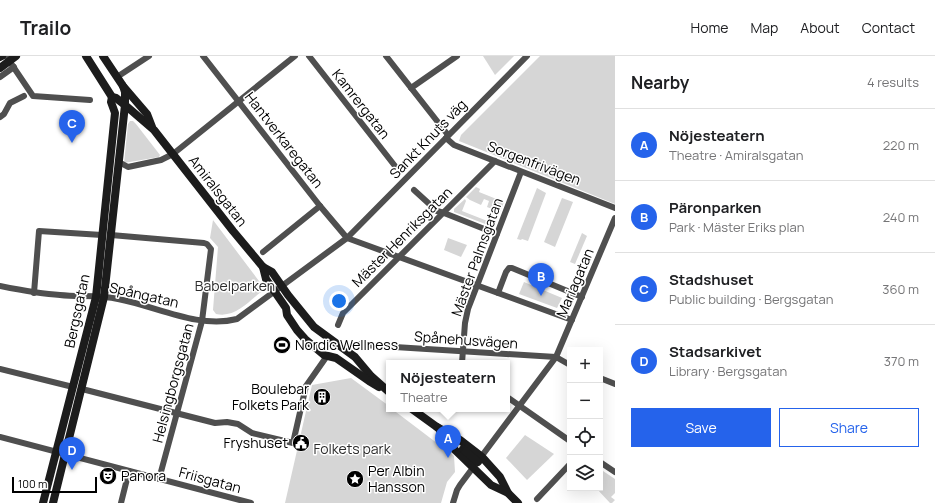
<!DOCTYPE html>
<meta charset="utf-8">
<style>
body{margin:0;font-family:Manrope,sans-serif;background:#f2f2f2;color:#202124}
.controls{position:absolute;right:12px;bottom:12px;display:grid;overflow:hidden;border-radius:0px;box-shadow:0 4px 16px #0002}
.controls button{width:36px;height:36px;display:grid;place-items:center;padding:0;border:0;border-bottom:1px solid #e0e0e0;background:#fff;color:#202124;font:20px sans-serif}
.scale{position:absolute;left:12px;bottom:10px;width:85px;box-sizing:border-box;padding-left:4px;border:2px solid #000;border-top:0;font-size:11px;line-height:14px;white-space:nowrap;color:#000;-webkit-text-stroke:3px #fff;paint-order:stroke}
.you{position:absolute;left:339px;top:245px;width:14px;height:14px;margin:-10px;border:3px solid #fff;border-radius:50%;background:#1a73e8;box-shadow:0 0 0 6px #1a73e833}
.badge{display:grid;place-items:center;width:26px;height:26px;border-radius:50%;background:#2563eb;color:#fff;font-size:13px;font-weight:700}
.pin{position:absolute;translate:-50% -33px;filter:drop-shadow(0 1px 2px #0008)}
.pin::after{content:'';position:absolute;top:21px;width:14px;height:12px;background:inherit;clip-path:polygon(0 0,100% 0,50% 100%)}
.popup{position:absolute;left:386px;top:304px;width:124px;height:52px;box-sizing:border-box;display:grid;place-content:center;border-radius:0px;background:#fff;filter:drop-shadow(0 1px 3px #0005);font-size:13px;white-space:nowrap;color:#757577}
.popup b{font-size:15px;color:#202124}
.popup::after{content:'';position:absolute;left:50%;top:100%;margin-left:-8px;border:8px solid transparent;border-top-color:#fff}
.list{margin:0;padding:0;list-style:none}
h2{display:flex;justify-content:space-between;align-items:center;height:52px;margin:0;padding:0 16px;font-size:17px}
h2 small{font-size:13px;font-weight:400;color:#757577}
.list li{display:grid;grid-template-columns:26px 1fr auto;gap:12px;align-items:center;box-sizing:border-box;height:72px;padding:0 16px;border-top:1px solid #e0e0e0}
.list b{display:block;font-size:15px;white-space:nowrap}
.list p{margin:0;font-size:13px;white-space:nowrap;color:#757577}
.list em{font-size:13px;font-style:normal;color:#757577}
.actions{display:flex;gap:8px;padding:12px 16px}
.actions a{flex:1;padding:9px 0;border:1px solid #2563eb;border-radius:0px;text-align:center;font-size:14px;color:#2563eb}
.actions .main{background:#2563eb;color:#fff}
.icon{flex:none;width:22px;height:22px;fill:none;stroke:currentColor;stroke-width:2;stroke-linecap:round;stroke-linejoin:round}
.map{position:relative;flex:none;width:615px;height:447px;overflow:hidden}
header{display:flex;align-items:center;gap:24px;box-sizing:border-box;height:56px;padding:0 20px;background:#fff;border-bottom:1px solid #e0e0e0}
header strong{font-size:19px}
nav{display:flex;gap:22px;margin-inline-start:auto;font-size:14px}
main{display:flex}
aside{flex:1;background:#fff}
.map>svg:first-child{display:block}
.green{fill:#d6d6d6}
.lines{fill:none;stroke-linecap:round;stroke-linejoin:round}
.street{stroke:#4f4f4f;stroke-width:6}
.secondary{stroke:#1c1c1c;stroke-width:8}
.labels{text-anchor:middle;stroke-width:3;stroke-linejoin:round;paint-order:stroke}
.street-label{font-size:14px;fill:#000;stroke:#fff}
.park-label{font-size:14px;fill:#2d2d2d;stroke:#fff}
.poi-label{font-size:14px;fill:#000;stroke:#fff;text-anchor:start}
</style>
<header>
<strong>Trailo</strong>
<nav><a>Home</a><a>Map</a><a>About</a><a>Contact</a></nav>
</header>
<main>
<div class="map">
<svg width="615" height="447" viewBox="0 0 615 447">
<rect width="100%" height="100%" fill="#fff"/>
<g class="green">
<path d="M483,0H514L495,19Z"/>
<path d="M540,0H615V148L459,85L461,79Z"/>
<path d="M130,65H133L136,68L160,99L159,101L124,107L128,68Z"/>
<path d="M476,131L480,133L479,136L504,146L500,156L487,151L489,145L484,143L481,149L470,144L466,141Z"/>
<path d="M537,132L546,137L528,185L522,183L521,184L517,183Z"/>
<path d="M562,142L573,146L555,191L544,186Z"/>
<path d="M465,143L466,145L462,155L495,168V170L493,171L454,156V153Z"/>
<path d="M213,164L262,229L261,236C247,247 235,262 216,258L213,254L218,191L210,182Z"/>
<path d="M582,177L587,180L575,208L570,206Z"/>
<path d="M448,182L467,189L461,201L444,194Z"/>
<path d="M524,226L562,242L557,252L519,238Z"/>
<path d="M351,322L389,350V353H392L454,400L455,416L447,426L441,447H285L312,329Z"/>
<path d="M525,379L554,398L527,424L506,402Z"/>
<path d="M600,413L615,423V437L611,441L615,444L612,447H610L596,432H600Z"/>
</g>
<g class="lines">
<g class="street">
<path d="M6,0L33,40L90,44"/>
<path d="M203,0L320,150L347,182L572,264"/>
<path d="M309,0L395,110"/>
<path d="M386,0L448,79"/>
<path d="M0,21L14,11"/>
<path d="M117,21L149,0"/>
<path d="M411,32L457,0"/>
<path d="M0,61L4,58L10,47L24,40"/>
<path d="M446,82L454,89L615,152"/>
<path d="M119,106L128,111L161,104L173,98L295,0"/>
<path d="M414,134L437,155L444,157L497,178"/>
<path d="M111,179L204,187L207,188L211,193L202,265L159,423"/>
<path d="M263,196L320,150"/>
<path d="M0,230C20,234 40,238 60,239C79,241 99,239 118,243C156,250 198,273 237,263L347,182L527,0"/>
<path d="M34,237L39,175L102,179"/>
<path d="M498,237L506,216L509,212H512L582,241"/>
<path d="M338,269L343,257L495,105"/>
<path d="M359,288L363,289L556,301L570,309"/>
<path d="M462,307L465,267L468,253L521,116"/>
<path d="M0,313L73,331"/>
<path d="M600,322L615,328"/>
<path d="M82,333L215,367L227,366L238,368L252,377L293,387L306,330L327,300"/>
<path d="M507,341L570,385"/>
<path d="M0,381L251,447"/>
<path d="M600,406L615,416"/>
<path d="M537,443L570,408"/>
<path d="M121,447L129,415"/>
<path d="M453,447L457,434L460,429L556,301L615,162"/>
</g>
<g class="secondary">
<path d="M86,0L112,41L116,42L125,49L154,74L233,175L263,211L272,216L288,239L314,271L355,301L371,320L389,336"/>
<path d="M103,0L123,30L147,58L152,71"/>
<path d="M0,1L2,0"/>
<path d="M0,12L16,0"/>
<path d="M263,211L266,223L286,252L287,259L297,274L305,283L324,299L336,302L369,325L379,331"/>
<path d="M412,353L441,374"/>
<path d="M437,371L460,384L482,401L500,421L508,437L518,447"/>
<path d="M440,375L455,394L491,429L508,437"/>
<path d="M463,393L478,406"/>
<path d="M43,447L96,241L115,57L111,46L112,41"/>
<path d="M53,447L104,241L125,49V36L123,30"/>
</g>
</g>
<defs>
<symbol id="stadium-disc" viewBox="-11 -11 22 22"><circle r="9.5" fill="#000" stroke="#fff"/><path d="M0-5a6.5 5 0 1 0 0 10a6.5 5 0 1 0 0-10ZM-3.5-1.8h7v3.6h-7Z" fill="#fff"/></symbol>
<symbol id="building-disc" viewBox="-11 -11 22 22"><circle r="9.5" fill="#000" stroke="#fff"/><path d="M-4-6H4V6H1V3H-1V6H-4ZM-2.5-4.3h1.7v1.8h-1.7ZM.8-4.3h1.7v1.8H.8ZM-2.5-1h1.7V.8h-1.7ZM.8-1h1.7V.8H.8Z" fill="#fff"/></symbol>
<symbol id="civic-disc" viewBox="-11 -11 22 22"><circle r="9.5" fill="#000" stroke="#fff"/><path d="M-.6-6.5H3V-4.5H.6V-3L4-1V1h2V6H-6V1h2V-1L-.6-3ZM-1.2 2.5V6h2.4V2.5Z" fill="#fff"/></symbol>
<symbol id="theatre-disc" viewBox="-11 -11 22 22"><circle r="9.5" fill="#000" stroke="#fff"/><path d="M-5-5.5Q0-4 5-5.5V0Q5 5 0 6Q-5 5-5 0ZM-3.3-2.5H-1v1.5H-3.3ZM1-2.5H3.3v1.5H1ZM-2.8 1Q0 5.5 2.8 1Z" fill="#fff"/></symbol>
<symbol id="sight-disc" viewBox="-11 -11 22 22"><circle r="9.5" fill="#000" stroke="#fff"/><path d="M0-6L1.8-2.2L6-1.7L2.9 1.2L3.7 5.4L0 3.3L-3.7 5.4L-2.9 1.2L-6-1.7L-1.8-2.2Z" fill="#fff"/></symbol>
</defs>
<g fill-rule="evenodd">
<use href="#stadium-disc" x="272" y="279" width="20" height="20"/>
<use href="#building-disc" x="312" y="331" width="20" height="20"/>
<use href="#civic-disc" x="291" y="377" width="20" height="20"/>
<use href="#theatre-disc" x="98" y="410" width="20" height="20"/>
<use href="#sight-disc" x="345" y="413" width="20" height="20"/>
</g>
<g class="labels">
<g class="street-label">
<text transform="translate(361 48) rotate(52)" y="5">Kamrergatan</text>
<text transform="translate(428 83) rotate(-46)" y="5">Sankt Knuts väg</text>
<text transform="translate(284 84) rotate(52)" y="5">Hantverkaregatan</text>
<text transform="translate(534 107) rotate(21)" y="5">Sorgenfrivägen</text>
<text transform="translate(218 135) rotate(52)" y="5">Amiralsgatan</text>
<text transform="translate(402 181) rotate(-45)" y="5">Mäster Henriksgatan</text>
<text transform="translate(477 201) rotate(-70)" y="5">Mäster Palmsgatan</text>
<text transform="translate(575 227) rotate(-67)" y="5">Mariagatan</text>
<text transform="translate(144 239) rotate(13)" y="5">Spångatan</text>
<text transform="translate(77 255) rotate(-78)" y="5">Bergsgatan</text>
<text transform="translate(466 284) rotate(4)" y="5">Spånehusvägen</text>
<text transform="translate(173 327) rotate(-75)" y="5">Helsingborgsgatan</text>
<text transform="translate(210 424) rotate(15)" y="5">Friisgatan</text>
</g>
<g class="park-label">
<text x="235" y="235">Babelparken</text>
<text x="352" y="398">Folkets park</text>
</g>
<g class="poi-label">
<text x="295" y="294">Nordic Wellness</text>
<text x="309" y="338" text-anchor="end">Boulebar<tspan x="309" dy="16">Folkets Park</tspan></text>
<text x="288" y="392" text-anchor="end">Fryshuset</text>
<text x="368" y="420">Per Albin<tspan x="368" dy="16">Hansson</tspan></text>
<text x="121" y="425">Panora</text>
</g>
</g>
</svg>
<div class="controls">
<button>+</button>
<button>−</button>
<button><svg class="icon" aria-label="locate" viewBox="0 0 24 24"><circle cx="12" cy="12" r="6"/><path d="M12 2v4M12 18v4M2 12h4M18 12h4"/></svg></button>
<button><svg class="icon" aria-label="layers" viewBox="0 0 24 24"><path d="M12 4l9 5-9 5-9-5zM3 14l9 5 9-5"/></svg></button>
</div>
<div class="scale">100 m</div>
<div class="you"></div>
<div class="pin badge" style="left:448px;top:402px">A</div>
<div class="popup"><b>Nöjesteatern</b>Theatre</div>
<div class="pin badge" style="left:541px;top:240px">B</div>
<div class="pin badge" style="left:72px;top:87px">C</div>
<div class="pin badge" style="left:72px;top:414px">D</div>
</div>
<aside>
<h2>Nearby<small>4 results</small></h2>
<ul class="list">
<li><span class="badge">A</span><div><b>Nöjesteatern</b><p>Theatre · Amiralsgatan</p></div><em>220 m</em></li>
<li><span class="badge">B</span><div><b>Päronparken</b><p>Park · Mäster Eriks plan</p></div><em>240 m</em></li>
<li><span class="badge">C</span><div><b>Stadshuset</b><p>Public building · Bergsgatan</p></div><em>360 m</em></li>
<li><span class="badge">D</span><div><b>Stadsarkivet</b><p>Library · Bergsgatan</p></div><em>370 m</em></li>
</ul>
<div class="actions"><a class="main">Save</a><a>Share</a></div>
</aside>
</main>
